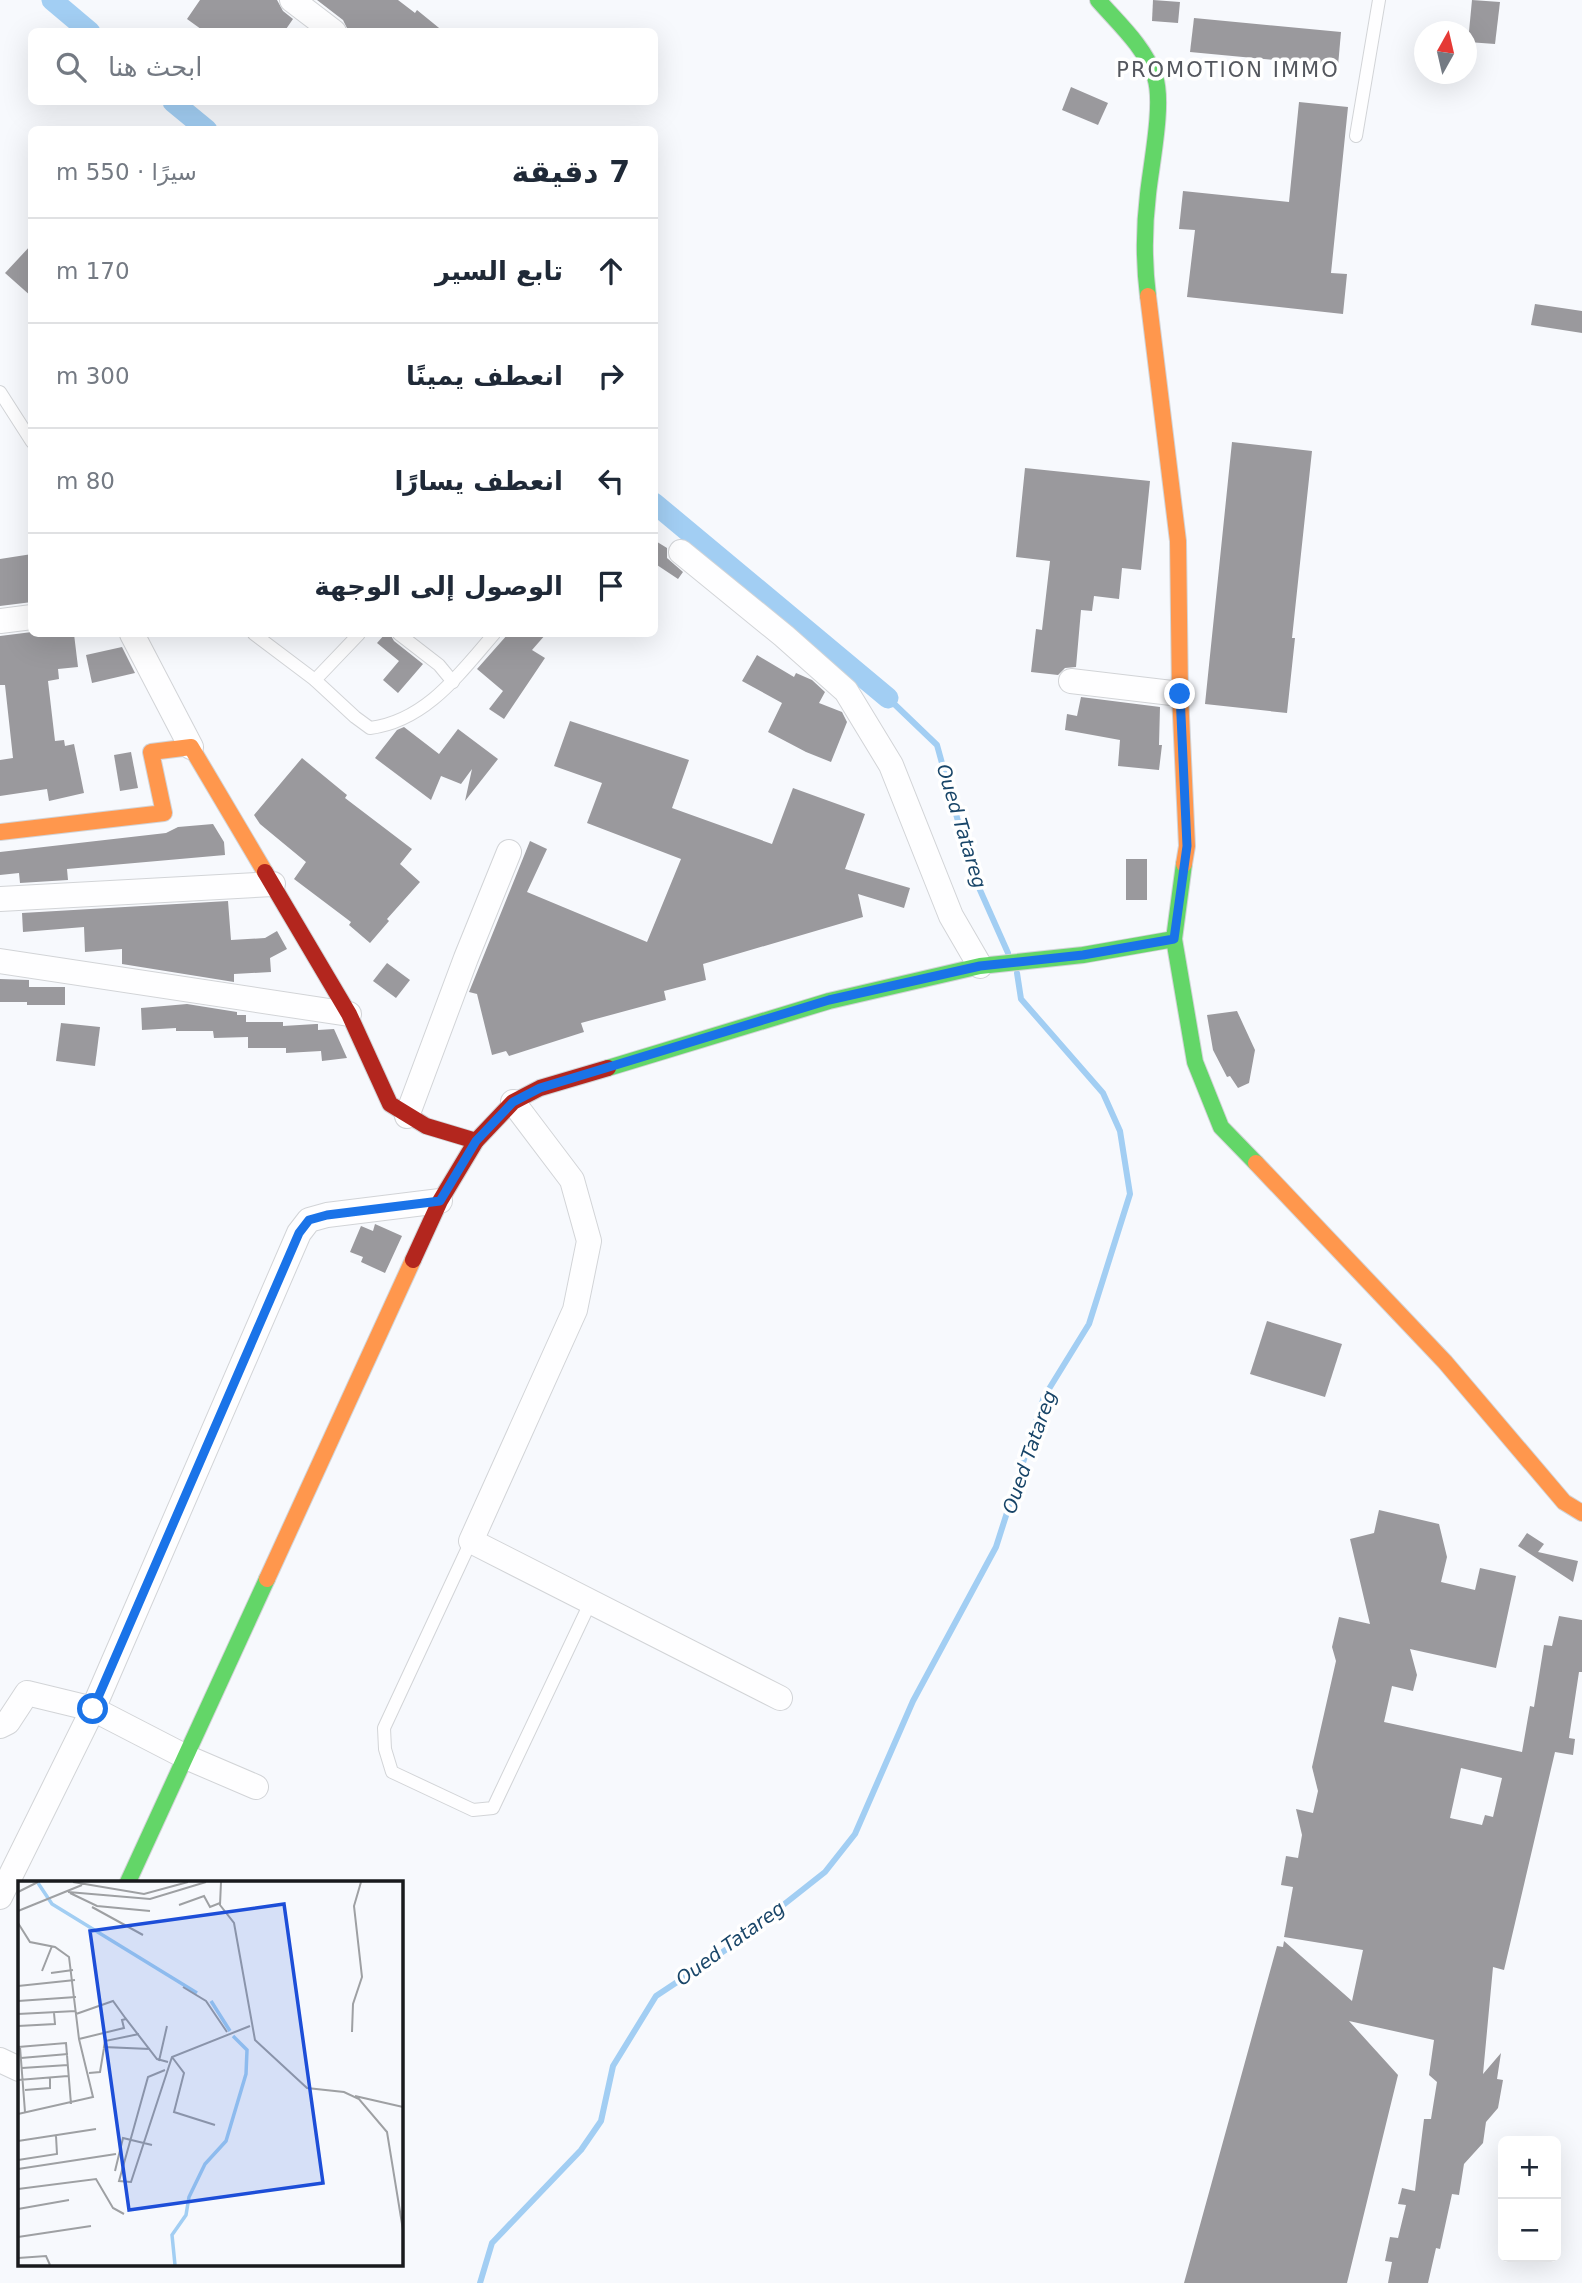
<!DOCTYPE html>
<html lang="ar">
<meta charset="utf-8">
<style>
body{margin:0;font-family:"DejaVu Sans",Vazirmatn,sans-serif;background:#f6f6f7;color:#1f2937;direction:rtl}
.controls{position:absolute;right:21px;bottom:21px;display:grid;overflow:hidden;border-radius:10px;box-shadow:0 7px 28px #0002}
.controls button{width:63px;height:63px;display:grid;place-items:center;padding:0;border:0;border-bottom:2px solid #e0e1e3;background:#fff;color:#1f2937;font:35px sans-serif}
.compass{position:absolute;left:1414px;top:21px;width:63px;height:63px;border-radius:50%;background:#fff;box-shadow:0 7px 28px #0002;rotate:8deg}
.stop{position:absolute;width:21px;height:21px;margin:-16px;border:5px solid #1a73e8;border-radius:50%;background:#fff}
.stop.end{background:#1a73e8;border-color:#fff;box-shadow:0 2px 7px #0008}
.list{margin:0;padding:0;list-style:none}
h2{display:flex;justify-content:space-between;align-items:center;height:91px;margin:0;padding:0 28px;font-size:30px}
h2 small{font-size:23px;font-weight:400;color:#747a83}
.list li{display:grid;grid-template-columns:46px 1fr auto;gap:21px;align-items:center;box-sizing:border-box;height:105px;padding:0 28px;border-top:2px solid #e0e1e3}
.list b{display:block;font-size:26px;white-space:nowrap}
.list em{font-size:23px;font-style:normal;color:#747a83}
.icon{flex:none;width:38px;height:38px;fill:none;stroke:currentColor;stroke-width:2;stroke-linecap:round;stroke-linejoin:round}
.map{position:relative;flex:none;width:1582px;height:2283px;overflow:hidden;direction:ltr}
.search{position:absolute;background:#fff;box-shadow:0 7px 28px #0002;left:28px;top:28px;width:630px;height:77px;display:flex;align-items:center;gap:18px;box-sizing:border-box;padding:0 24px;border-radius:10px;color:#747a83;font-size:26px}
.panel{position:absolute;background:#fff;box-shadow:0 7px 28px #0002;left:28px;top:126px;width:630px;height:511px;border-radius:10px;direction:rtl}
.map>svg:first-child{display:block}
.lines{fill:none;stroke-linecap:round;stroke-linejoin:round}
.stream{stroke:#a2cef3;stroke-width:6}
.canal{stroke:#a2cef3;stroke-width:21}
.building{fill:#9a999d;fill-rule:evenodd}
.lane-casing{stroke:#d2d4d7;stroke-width:14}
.street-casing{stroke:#d2d4d7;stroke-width:26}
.fast-casing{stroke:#d2d4d7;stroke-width:18}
.slow-casing{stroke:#d2d4d7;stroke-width:18}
.jam-casing{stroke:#d2d4d7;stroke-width:18}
.lane{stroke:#fefeff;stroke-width:12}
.street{stroke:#fefeff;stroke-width:24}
.fast{stroke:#63d668;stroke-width:16}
.slow{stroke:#ff974d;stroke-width:16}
.jam{stroke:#b3261e;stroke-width:16}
.route{stroke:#1a73e8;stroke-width:9}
.labels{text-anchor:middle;stroke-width:7;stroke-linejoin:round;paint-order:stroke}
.water-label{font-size:19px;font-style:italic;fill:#184568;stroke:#fff}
.quarter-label{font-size:21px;letter-spacing:2px;fill:#54575e;stroke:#fff}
.inset-river{fill:none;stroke:#a2cef3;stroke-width:3.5}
.inset-road{fill:none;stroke:#9ea0a3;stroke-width:2}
.view{fill:#1d4ed8;fill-opacity:0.15;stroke:#1d4ed8;stroke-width:3.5}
.inset-edge{fill:none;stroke:#191a1d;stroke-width:3.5}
</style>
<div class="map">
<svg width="1582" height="2283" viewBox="0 0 1582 2283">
<rect width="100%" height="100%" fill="#f7f9fd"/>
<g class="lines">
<g class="stream">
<path d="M888,698L937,745L972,872L1008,953"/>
<path d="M480,2283L492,2243L581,2150L601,2121L613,2066L656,1996L730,1947L825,1872L855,1834L913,1701L996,1547L1044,1397L1089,1324L1130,1194L1120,1131L1103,1093L1021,999L1017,973"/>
</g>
<g class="canal">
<path d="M52,0L90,32"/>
<path d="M173,102L207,130"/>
<path d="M654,503L888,698"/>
</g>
</g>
<g class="building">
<path d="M200,0H277L283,11L293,19L284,32H205L187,19Z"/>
<path d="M317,0H398L415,13L417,10L444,32H349L343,20Z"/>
<path d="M1153,0L1180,2L1178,23L1152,21Z"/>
<path d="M1472,0L1500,2L1495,44L1468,42Z"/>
<path d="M1194,18L1341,32L1338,66L1190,52Z"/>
<path d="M1071,87L1108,103L1098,125L1062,110Z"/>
<path d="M1299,102L1348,107L1331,273L1347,274L1343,314L1187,297L1195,230L1179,229L1183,191L1289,202Z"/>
<path d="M32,244V297L5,273Z"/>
<path d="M1535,304L1582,311V333L1531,325Z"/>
<path d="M1232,442L1312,451L1292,638H1295L1287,713L1205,704Z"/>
<path d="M1025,468L1150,481L1141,570L1122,568L1119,599L1094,596L1092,611L1081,610L1076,667L1065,668L1058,675L1031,672L1036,629L1042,630L1050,561L1016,557Z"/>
<path d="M654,540L667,548V558L683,572L678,579L654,563Z"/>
<path d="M32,554V602L0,606V559Z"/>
<path d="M32,632L74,634L78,667L58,669L59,679L48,681L55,741L64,740L65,746L74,744L84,793L49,801L47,789L0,796V760L13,758L5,685H0V636Z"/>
<path d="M385,634H390L394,641L423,664L398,693L383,680L399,661L377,643Z"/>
<path d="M508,634H546L532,650L545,658L504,719L489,709L503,691L477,669Z"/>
<path d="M122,647L135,673L92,683L86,655Z"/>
<path d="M757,655L794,677L796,673L812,680L825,692L819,703L842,712L847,722L831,762L806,752L768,732L782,703L742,681Z"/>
<path d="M1081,697L1160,707L1159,745H1162L1159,770L1118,766L1120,740L1065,730L1067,714L1077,716Z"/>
<path d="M570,721L689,760L672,808L772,844L793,788L865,814L845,869L910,888L904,908L858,894L863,917L703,964L706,980L664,991L666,1000L581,1023L584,1032L509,1056L506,1051L492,1055L477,994L469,992L530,841L547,849L527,892L647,942L681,859L587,823L602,783L554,766Z"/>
<path d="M404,727L439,754L458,729L498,759L465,801L472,769L461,784L441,776L431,800L375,758L397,730Z"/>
<path d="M131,752L138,788L120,791L114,755Z"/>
<path d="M302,758L347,795L345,798L412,849L400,864L420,882L387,919L389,921L370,943L349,925L351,922L294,879L306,862L260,824L254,815Z"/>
<path d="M213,824L224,842L225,855L67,869L68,880L20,883L19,873L0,875V852L166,833L178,827Z"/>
<rect x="1126" y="859" width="21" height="41"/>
<path d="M228,901L231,940L265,938L277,931L287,949L270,958L271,972L234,974V982L122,964V949L85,952L84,927L23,932L22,913Z"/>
<path d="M387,963L410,980L396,998L373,981Z"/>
<path d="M0,979L29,980V987H65V1005H27V1002H0Z"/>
<path d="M187,1004L237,1012V1015H246V1022H283V1026L316,1024H318V1030L334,1029L347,1058L322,1061L321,1051L286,1053V1048H248V1037L214,1038L213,1031H176V1028L142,1030L141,1008Z"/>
<path d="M1237,1011L1255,1050L1249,1083L1238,1088L1230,1076L1227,1077L1213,1050L1207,1015Z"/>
<path d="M61,1023L100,1027L95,1066L56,1061Z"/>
<path d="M375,1224L402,1236L385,1273L361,1262L363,1257L350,1252L361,1226L373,1231Z"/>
<path d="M1267,1321L1342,1344L1325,1397L1250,1374Z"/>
<path d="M1379,1510L1439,1524L1447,1557L1441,1582L1475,1590L1480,1568L1516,1576L1496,1668L1410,1649L1417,1675L1413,1691L1392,1686L1384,1722L1522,1752L1530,1706L1534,1707L1544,1645L1552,1646L1559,1616L1582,1620V1672H1579L1569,1738L1575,1739L1573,1755L1555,1752L1504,1970L1493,1967L1483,2074L1501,2053L1497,2079L1503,2080L1498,2108L1486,2122L1483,2143L1464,2164L1459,2195L1452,2194L1440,2249L1436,2248L1428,2283H1388L1392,2262L1385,2261L1390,2237L1398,2238L1406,2205L1398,2204L1402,2188L1415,2191L1424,2119H1431L1437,2082L1429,2075L1434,2040L1349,2021L1398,2075L1347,2283H1184L1277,1946L1283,1947L1284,1941L1352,2001L1363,1950L1284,1937L1293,1887L1281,1885L1286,1856L1298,1858L1302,1835L1296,1809L1313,1813L1318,1791L1312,1767L1336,1661L1332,1647L1339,1617L1370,1624L1350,1539L1374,1533ZM1461,1768L1502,1778L1493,1817L1485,1815L1482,1825L1450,1818Z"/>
<path d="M1527,1533L1544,1544L1538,1552L1578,1561L1573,1582L1518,1546Z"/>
</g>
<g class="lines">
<defs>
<g id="lane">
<path d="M1356,136L1379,0"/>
<path d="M0,392L32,442"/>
<path d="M254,634L315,680L355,717L370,728C426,721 460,673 494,634"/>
<path d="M399,634L439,665L453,682"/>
<path d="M315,680L359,634"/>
<path d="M471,1541L384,1728L385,1749L392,1772L473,1810L493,1808L591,1601"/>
</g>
<g id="street">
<path d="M292,0L334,32"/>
<path d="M681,552L784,636L846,691L891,765L951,916L980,966"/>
<path d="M0,621L32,617"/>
<path d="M132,634L191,747"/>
<path d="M1071,681L1180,694"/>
<path d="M0,899L273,884"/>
<path d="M0,961L349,1014"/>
<path d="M513,1102L572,1180L589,1241L575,1310L471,1541L780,1698"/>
<path d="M407,1116L466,958L509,852"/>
<path d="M0,1726L8,1722L27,1693L93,1709L186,1757L256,1787"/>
<path d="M0,1897L93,1709L299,1233L309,1220L327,1215L440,1201"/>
<path d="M0,2060L19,2069"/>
</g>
<g id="fast">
<path d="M1098,0C1119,24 1144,46 1155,77C1164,103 1151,165 1148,194C1144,227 1144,264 1148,296"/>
<path d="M1184,864L1174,939L1195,1062L1221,1127L1256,1163"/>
<path d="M608,1068L829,1001L980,966L1083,955L1174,939"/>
<path d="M128,1882L267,1579"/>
</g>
<g id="slow">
<path d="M1148,296L1178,541L1180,694L1187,846L1184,864"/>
<path d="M0,832L164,813L151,752L191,747L265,872"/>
<path d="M1256,1163L1445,1362L1564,1502L1582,1513"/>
<path d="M267,1579L413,1260"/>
</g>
<g id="jam">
<path d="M265,872L349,1014L390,1104L426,1126L476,1141"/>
<path d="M413,1260L440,1201L476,1141L513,1102L540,1088L608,1068"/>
</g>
</defs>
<use href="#lane" class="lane-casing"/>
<use href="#street" class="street-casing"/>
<use href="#fast" class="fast-casing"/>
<use href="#slow" class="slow-casing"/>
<use href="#jam" class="jam-casing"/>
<use href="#lane" class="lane"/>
<use href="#street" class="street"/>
<use href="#fast" class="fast"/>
<use href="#slow" class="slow"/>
<use href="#jam" class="jam"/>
</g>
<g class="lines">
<path class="route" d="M93,1709L299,1233L309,1220L327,1215L440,1201L476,1141L513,1102L540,1088L829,1000L980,966L1083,955L1174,939L1187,846L1180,694"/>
</g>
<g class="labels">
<g class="water-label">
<text transform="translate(962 826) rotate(73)" y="7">Oued Tatareg</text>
<text transform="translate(1029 1452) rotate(-71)" y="7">Oued Tatareg</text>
<text transform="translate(730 1943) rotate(-36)" y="7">Oued Tatareg</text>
</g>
<g class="quarter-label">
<text x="1228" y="77">PROMOTION IMMO</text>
</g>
</g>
<g transform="translate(18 1881)">
<rect width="385" height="385" fill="#f7f9fd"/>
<path class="inset-river" d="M20,2L34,23L179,112M193,120L212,150M157,384L154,354L168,334L171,316L187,283L208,260L228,193L229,169L215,155"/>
<path class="inset-road" d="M55,1L126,13L170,1M203,1L202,24L216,42L237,159L289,207L326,211L341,218L369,251L385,349M0,11L20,1M50,11L132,18L188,1M52,12L79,25L132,30M161,24L186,15L192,26L202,22M74,26L125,54M0,30L64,4M0,42L12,61L37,66L51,76L61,158L75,216L0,233M24,90L34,65M33,92L55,89M0,105L57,99M165,106L188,120L209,151M0,120L58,116M0,133L58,130M58,133L95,120L108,138M0,145L37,143L36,132M334,151L335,123L344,96L336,25L343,1M121,153L87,160L86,166L132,168M61,158L106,147L104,139L108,138L139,178L150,181M0,166L48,162L53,223M2,166L7,231M154,176L166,192L156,231L197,244M3,177L50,173M141,180L149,145M4,187L50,184M147,189L130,196L101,300L113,301L154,176L232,145M71,192L82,191L86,167M0,199L50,195M7,209L32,207V196M337,215L385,226M0,260L78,248M0,279L39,273L38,255M0,288L98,273M97,290L105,257L134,264M0,308L78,298L95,327L106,333M0,328L51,319M0,356L73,345M0,377L28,375L32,384"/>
<path class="view" d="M266,23L305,302L111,329L72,50Z"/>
<rect width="385" height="385" class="inset-edge"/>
</g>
</svg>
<div class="controls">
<button>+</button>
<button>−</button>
</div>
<svg class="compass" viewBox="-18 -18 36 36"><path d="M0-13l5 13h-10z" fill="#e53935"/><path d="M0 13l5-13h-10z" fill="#747a83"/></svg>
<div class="stop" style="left:93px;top:1709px"></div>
<div class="stop end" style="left:1180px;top:694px"></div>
<div class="search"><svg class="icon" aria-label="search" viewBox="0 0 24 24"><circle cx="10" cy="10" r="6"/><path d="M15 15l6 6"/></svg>ابحث هنا</div>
<section class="panel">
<h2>7 دقيقة<small>سيرًا · 550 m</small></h2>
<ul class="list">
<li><svg class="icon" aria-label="ahead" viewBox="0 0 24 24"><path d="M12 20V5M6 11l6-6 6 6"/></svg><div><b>تابع السير</b></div><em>170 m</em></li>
<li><svg class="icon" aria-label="right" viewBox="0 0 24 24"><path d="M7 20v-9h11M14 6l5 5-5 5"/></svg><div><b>انعطف يمينًا</b></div><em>300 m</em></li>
<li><svg class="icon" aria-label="left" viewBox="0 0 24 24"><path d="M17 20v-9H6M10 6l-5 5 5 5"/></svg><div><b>انعطف يسارًا</b></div><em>80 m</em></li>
<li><svg class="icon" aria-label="arrive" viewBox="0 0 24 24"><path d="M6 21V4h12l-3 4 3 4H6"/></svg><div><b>الوصول إلى الوجهة</b></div></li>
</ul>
</section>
</div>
